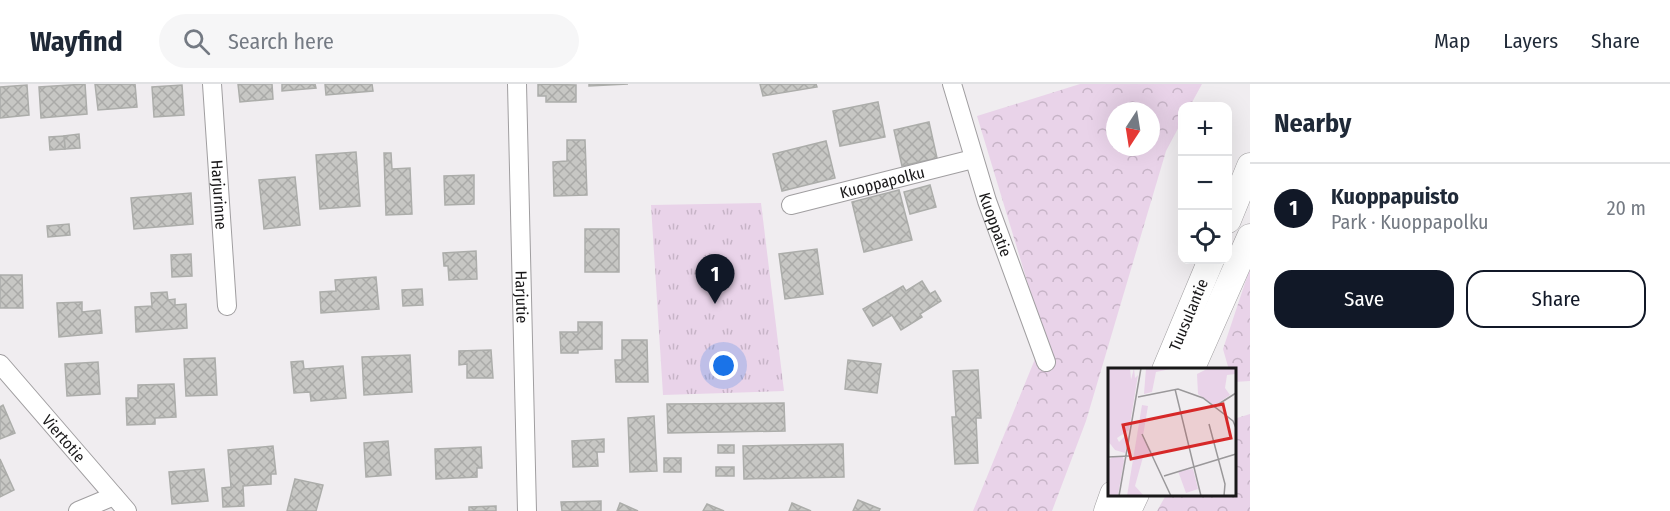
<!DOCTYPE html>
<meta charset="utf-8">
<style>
body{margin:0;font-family:"Fira Sans Condensed",sans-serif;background:#f6f6f7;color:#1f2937}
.controls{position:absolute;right:18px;top:18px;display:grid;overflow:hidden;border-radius:12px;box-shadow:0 6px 24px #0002}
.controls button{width:54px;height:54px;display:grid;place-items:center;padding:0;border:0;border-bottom:2px solid #e0e1e3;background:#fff;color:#1f2937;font:30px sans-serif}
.compass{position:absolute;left:1106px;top:18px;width:54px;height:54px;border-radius:50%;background:#fff;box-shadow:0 6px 24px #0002;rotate:192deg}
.you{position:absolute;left:724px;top:282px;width:21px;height:21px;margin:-15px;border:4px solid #fff;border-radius:50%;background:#1a73e8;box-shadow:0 0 0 9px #1a73e833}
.badge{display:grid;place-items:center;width:39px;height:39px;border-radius:50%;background:#111827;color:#fff;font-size:20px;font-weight:700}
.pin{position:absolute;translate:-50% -50px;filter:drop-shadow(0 2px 3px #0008)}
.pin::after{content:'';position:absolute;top:32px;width:21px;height:18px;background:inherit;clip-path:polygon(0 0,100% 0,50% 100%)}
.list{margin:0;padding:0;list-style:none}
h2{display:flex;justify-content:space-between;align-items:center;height:78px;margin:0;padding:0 24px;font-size:26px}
h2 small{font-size:20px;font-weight:400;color:#747a83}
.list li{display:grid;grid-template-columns:39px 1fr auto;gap:18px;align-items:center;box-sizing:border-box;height:90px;padding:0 24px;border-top:2px solid #e0e1e3}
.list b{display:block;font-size:22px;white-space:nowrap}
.list p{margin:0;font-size:20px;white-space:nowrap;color:#747a83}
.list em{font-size:20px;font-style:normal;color:#747a83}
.actions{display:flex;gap:12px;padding:18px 24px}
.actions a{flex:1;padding:14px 0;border:2px solid #111827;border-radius:18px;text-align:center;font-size:21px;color:#111827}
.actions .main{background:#111827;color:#fff}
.icon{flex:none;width:33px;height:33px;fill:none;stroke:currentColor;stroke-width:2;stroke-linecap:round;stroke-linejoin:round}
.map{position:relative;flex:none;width:1250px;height:427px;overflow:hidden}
header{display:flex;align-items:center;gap:36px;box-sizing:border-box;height:84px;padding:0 30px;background:#fff;border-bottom:2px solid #e0e1e3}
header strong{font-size:28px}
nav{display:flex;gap:33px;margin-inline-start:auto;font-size:21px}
.search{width:420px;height:54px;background:#f6f6f7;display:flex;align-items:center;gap:15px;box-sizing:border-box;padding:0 21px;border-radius:33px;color:#747a83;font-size:22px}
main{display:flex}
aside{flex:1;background:#fff}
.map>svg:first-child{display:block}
.forest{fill:url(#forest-crowns);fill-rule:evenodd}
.park{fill:url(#park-tufts)}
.building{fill:url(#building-cross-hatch);stroke:#acadaa;stroke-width:1.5}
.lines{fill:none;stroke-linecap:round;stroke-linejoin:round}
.minor-casing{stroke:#a09ea0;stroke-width:20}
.secondary-casing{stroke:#a09ea0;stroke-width:27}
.minor{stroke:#fff;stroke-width:18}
.secondary{stroke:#fff;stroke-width:26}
.labels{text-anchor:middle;stroke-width:4.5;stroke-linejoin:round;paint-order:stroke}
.street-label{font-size:16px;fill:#191819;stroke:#f0edf0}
.inset-road{fill:none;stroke:#9a989a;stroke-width:1.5}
.view{fill:#d62828;fill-opacity:0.15;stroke:#d62828;stroke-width:3}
.inset-edge{fill:none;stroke:#191819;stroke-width:3}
</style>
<header>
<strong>Wayfind</strong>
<div class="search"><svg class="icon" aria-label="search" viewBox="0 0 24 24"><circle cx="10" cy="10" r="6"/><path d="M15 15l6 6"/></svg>Search here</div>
<nav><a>Map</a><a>Layers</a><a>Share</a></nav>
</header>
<main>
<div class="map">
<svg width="1250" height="427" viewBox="0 0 1250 427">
<defs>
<pattern id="forest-crowns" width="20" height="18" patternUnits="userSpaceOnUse" patternTransform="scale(1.5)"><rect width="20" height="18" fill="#e9d3e9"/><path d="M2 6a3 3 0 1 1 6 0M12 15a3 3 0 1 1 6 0" fill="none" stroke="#c7b4c7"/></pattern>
<pattern id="park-tufts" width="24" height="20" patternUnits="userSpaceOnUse" patternTransform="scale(1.5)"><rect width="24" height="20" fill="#e9d3e9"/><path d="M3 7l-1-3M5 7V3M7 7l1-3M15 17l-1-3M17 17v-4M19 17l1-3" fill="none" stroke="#c7b4c7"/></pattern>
<pattern id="building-cross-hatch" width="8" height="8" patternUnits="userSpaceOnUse" patternTransform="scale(1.5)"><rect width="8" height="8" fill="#c7c7c4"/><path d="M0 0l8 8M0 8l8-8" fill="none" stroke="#aaaaa8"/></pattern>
</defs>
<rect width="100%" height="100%" fill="#f0edf0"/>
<g class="forest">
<path d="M1080,0H1202L1190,22H1182V37L1166,67L1086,337L1052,427H973L1044,253L977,32ZM1115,27H1151V63H1115Z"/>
<path d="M1250,184V297L1234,298V286H1229L1223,265Z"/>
<path d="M1250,330V427H1157L1166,411L1234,410V335Z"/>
</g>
<path class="park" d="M761,119L784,307L663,311L651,121Z"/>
<g class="building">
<path d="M85,0L87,30L41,34L39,3Z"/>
<path d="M95,0H135L137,23L98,26Z"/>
<path d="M238,0H272L273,15L240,18Z"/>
<path d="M282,0H315L316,4L282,7Z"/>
<path d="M325,0H372L373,7L326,11Z"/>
<path d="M538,0L576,1V18H546V12H538Z"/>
<path d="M589,0H628L589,2Z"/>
<path d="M760,0H816L817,3L763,12Z"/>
<path d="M27,1L29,31L0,34V3Z"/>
<path d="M182,1L184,31L154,33L152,3Z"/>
<path d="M878,18L885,53L840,62L833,27Z"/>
<path d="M929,38L937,74L902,82L894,46Z"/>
<path d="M79,50L80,64L65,65L64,52Z"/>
<path d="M64,52L65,65L50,66L49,53Z"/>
<path d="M567,56H585L587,111L554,112L553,78L567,77Z"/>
<path d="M826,57L835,94L782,107L773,70Z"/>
<path d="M356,68L360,122L320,125L316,71Z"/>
<path d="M384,69H391L392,85L410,84L412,130L386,131Z"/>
<path d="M474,91V120L445,121L444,92Z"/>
<path d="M295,93L300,141L264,145L259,96Z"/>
<path d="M930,101L936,123L910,130L904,108Z"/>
<path d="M899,106L912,156L864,168L852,118Z"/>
<path d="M191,109L193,140L134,145L131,114Z"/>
<path d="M69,140L70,151L48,153L47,142Z"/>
<rect x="585" y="145" width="34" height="43"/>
<path d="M817,165L823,210L785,215L779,170Z"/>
<path d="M476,167L477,195L449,196L448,182H444L443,169Z"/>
<path d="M191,170L192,192L172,193L171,171Z"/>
<path d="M0,191H22L23,224H0Z"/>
<path d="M376,193L379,225L321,229L320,208L336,207L335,196Z"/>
<path d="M922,197L930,210L935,207L941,217L920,230L922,233L901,246L892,231L873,242L863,225L903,202L906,207Z"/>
<path d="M422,205L423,221L403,222L402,206Z"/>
<path d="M167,208L168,216L175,215V221L186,220L187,244L136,248L135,223L152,222L151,209Z"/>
<path d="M82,218V228L100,226L102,249L59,253L57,219Z"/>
<path d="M578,238H602V265L578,266V269H561L560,248H578Z"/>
<path d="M622,256H647L648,298H616L615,276H622Z"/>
<path d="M491,266L493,294H467V280L459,281V267Z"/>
<path d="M410,271L412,308L364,311L362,273Z"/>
<path d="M215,274L217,311L186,312L184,275Z"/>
<path d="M848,276L881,280L877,309L845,305Z"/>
<path d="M303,277L304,285L343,282L346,314L311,317L310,308L294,309L291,278Z"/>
<path d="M98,278L100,310L67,312L65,280Z"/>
<path d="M978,286L981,334H976L978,379L955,380L952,333H956L953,287Z"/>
<path d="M174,300L176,333L155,334V340L127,341L126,314H138V301Z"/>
<path d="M784,319L785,347L668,349L667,320Z"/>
<path d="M3,321L15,349L0,355V323Z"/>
<path d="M654,332L657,387L630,388L628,334Z"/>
<path d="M604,355V368H597L598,382L573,383L572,357Z"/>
<path d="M388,357L391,391L366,393L364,359Z"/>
<path d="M843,360L844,393L744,395L743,362Z"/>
<rect x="718" y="361" width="16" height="8"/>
<path d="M273,362L276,390H271V400L243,402L244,422L223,423L222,404L231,403L228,366Z"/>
<path d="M481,363L482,384H477V393L436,395L435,365Z"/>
<rect x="664" y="374" width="17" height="14"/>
<path d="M0,375L14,406L0,413Z"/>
<rect x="716" y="383" width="18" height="9"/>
<path d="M204,385L208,417L172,420L169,388Z"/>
<path d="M295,395L323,401L316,427H287Z"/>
<path d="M858,416L880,425L879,427H853Z"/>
<path d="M601,417V427H562L561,418Z"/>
<path d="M620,419L638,427H617Z"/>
<path d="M792,419L811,427H789Z"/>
<path d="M707,420L724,427H703Z"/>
<path d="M496,422V427H469V423Z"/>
</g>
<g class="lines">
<defs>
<g id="minor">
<path id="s1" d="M212,0L227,222"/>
<path id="s2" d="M517,0L527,427"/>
<path id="s3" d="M952,0L987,117L1046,278"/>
<path id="s4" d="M791,121L973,75"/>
<path id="s5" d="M0,280L127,427"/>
<path d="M78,427L114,412"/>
</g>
<g id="secondary">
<path d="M1228,136L1250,82"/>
<path id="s6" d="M1165,286L1211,176"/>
<path d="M1191,286L1250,153"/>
<path d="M1107,427L1113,410"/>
<path d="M1128,427L1136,410"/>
</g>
</defs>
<use href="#minor" class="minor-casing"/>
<use href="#secondary" class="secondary-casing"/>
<use href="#minor" class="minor"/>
<use href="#secondary" class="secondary"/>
</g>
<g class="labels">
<g class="street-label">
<text dy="6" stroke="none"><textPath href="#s4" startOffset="94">Kuoppapolku</textPath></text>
<text dy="6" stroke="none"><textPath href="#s1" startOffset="111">Harjurinne</textPath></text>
<text dy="6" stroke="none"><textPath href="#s3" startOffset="147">Kuoppatie</textPath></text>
<text dy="6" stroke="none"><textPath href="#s2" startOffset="213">Harjutie</textPath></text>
<text dy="6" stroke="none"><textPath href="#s6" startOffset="60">Tuusulantie</textPath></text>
<text dy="6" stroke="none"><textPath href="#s5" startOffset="98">Viertotie</textPath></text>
</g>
</g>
<g transform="translate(1108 284)">
<rect width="128" height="128" fill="#f0edf0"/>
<path d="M0,0H22L23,12L26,0L27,10L30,7L21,62L9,70L11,74L17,68L20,70L17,85L7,82L0,73ZM38,0H67L48,4L44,24L36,26ZM34,37L40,38L35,68L44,84L35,89L27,118L35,127L19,128ZM5,89H15L16,93L10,127L0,128V92Z" fill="#e9d3e9"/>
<path d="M101,0H127V6L119,7L117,20L122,27L106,38L90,26L89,6ZM85,101L90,121L78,125L70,103Z" fill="#e9d3e9"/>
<path class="inset-road" d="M67,21L93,128M30,29L70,21L95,30L125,53L128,60M106,39L128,25M101,56L117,116L116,128M34,66L63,128M0,89L21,88M56,108L128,86M11,128L33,0"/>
<path class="view" d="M115,36L123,70L23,91L15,57Z"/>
<rect width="128" height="128" class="inset-edge"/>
</g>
</svg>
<div class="controls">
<button>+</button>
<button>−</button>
<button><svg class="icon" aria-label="locate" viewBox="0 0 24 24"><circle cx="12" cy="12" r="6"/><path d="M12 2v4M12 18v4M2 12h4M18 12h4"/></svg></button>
</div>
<svg class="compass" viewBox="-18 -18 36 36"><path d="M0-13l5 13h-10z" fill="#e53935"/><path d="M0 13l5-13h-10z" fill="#747a83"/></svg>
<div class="you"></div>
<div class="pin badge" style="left:715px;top:220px">1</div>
</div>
<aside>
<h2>Nearby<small></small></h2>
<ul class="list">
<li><span class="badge">1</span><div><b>Kuoppapuisto</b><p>Park · Kuoppapolku</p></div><em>20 m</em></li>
</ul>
<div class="actions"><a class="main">Save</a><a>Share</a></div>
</aside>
</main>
